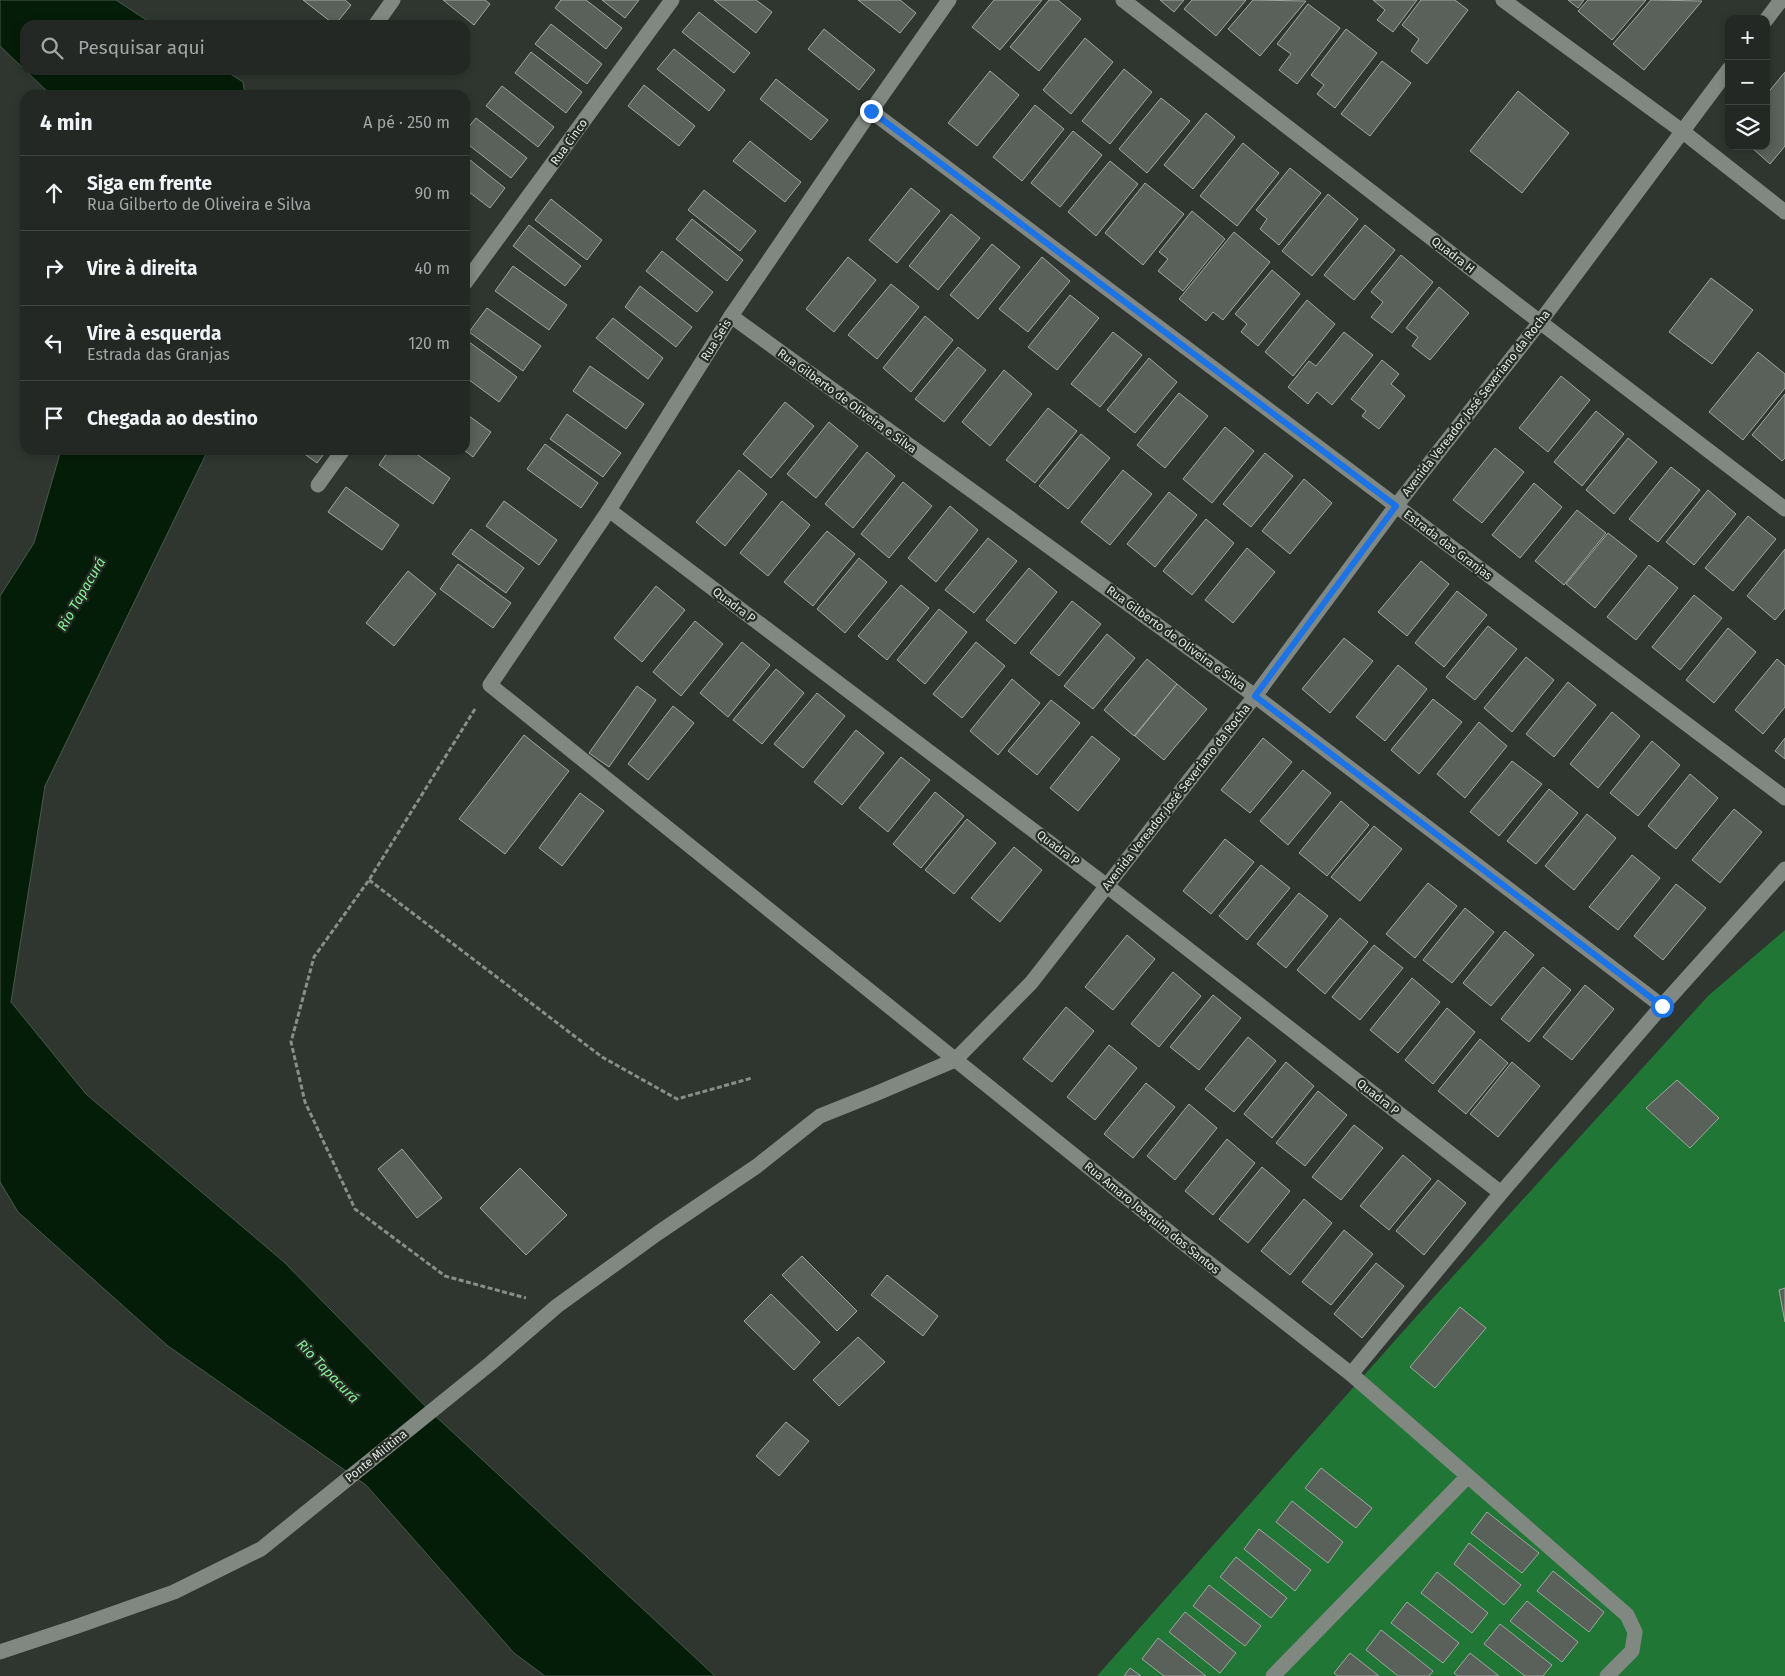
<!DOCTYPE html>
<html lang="pt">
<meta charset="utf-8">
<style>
body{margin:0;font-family:"Fira Sans",sans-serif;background:#2f3431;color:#f1f3f6}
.controls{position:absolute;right:15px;top:15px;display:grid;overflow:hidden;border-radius:10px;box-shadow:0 2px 8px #0003}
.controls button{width:45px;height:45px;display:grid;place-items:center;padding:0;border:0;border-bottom:1px solid #404441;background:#232824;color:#f1f3f6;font:25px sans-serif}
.stop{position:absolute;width:15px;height:15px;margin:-11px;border:4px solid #1a73e8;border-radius:50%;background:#fff}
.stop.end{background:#1a73e8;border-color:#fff;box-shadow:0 1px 5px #0008}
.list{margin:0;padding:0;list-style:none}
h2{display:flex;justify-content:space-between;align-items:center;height:65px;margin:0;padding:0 20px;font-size:21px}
h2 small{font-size:16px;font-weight:400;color:#a3a6a6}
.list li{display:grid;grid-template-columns:32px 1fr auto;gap:15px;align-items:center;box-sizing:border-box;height:75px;padding:0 20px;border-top:1px solid #404441}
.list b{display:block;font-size:19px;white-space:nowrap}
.list p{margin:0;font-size:16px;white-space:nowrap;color:#a3a6a6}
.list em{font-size:16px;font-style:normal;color:#a3a6a6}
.icon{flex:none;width:28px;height:28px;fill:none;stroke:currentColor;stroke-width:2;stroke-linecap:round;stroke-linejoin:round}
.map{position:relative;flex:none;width:1785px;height:1676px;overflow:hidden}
.search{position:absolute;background:#232824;box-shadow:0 2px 8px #0003;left:20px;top:20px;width:450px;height:55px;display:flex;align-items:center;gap:12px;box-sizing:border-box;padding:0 18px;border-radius:15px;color:#a3a6a6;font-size:19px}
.panel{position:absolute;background:#232824;box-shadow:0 2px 8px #0003;left:20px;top:90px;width:450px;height:365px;border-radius:15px}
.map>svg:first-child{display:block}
.forest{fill:#207735}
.water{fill:#041d08;stroke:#475a4a}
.building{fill:#5a615a;stroke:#9fa7a0}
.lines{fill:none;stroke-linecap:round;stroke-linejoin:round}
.path{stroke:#888e89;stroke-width:3;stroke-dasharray:5 2.5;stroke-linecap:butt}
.street{stroke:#818881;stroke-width:15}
.route{stroke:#1a73e8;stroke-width:6}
.labels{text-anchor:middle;stroke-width:4.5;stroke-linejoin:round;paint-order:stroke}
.street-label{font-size:12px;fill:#e3e7e3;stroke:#252c26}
.water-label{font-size:14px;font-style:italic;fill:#87f297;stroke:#252c26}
</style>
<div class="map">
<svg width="1785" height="1676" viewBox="0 0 1785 1676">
<rect width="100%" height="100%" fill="#2f3630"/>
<path class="forest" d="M1785,930V1676H1097L1415,1318L1708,996Z"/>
<g class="water">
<path d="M0,0H116L154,25H25V70H224L243,82L245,95H51L0,46Z"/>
<path d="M61,450H208L45,786L11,1002L86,1094L284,1262L430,1411L715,1676H545L514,1653L366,1485L168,1346L18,1212L0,1182V596L34,543Z"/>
</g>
<g class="building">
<path d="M303,0H345L351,5L335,25Z"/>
<path d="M443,0H485L490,4L474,25Z"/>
<path d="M561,0H586L622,28L606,49L555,8Z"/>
<path d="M602,0H639L625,18Z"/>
<path d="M714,0H756L772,12L756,33Z"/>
<path d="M858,0H900L916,13L900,33Z"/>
<path d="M994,0H1042L1000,50L972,27Z"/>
<path d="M1049,0H1058L1081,19L1039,71L1010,47Z"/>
<path d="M1160,0H1184L1174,12Z"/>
<path d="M1192,0H1246L1216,36L1184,9Z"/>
<path d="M1253,0L1306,1L1260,56L1228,29Z"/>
<path d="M1373,0H1417L1393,32L1377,20L1385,10Z"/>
<path d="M1421,0H1455L1468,10L1427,64L1411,51L1419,39L1402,25Z"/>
<path d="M1568,0H1584L1578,8Z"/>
<path d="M1588,0H1646L1612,40L1578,11Z"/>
<path d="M1651,0L1702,1L1644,70L1613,44Z"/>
<path d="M1308,4L1340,28L1297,84L1279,70L1291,54L1277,44Z"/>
<path d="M699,12L750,53L734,73L682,32Z"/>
<path d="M551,24L602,64L587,84L535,44Z"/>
<path d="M824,29L875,70L859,90L808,49Z"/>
<path d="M1346,29L1377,53L1335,108L1317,94L1324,85L1311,75Z"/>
<path d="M1085,38L1113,62L1071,114L1043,90Z"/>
<path d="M674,49L725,90L709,111L657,69Z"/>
<path d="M531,52L582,92L566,113L515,73Z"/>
<path d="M1382,61L1411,83L1370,136L1341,114Z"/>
<path d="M1124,69L1152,92L1110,144L1082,121Z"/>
<path d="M990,71L1019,95L977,146L948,123Z"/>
<path d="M1785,72V146L1770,164L1750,146H1766V95Z"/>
<path d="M776,79L828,120L811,140L760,99Z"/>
<path d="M644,85L695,126L679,146L628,106Z"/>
<path d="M502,86L554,127L538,147L486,106Z"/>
<path d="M1518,91L1569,133L1522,193L1470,151Z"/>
<path d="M1161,98L1190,121L1147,173L1119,149Z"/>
<path d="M1035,105L1064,129L1022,181L993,157Z"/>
<path d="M1206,113L1235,137L1193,189L1164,165Z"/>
<path d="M476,118L527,158L511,178L465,142V131Z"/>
<path d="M1073,131L1102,155L1060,207L1031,183Z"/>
<path d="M750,141L801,182L785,202L733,161Z"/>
<path d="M1243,143L1279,173L1237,226L1200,196Z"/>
<path d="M465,156L505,188L490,208L465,189Z"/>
<path d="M1110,161L1138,184L1096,236L1068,212Z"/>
<path d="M1290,168L1321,193L1279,245L1260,229L1267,219L1256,210Z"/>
<path d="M1145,183L1184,214L1143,265L1105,233Z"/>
<path d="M911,188L940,211L897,263L869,240Z"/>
<path d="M704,190L756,231L740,251L688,210Z"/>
<path d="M1328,194L1358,219L1312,276L1282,251Z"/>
<path d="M551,199L602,240L587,260L535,220Z"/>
<path d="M1192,211L1225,239L1183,291L1158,271L1168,259L1159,252Z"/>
<path d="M951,214L980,238L938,290L909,266Z"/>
<path d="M692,219L743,260L727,281L676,239Z"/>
<path d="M529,225L581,266L565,286L513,246Z"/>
<path d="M1365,225L1395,250L1354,300L1324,275Z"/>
<path d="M1234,232L1270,262L1223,320L1213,312L1206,321L1179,299Z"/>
<path d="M992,244L1020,267L978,319L950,295Z"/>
<path d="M662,251L713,292L697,312L646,271Z"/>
<path d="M1401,255L1433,282L1392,333L1371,317L1383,302L1371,292Z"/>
<path d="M848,257L876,280L834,332L806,309Z"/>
<path d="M1042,257L1070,281L1028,332L999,309Z"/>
<path d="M513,266L567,305L549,330L495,291Z"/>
<path d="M1272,270L1300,294L1258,346L1241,332L1247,324L1235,314Z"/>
<path d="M1711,278L1753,310L1712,364L1669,332Z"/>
<path d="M891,284L919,307L877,359L848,335Z"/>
<path d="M640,286L692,327L676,347L625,307Z"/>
<path d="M1439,287L1469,313L1430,360L1412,346L1418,337L1406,328Z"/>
<path d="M1070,295L1099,318L1057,370L1028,347Z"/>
<path d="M1307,300L1335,324L1293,376L1265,352Z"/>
<path d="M487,308L541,346L523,371L469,332Z"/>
<path d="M925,316L953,340L911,392L883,368Z"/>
<path d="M613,318L663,358L648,379L596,338Z"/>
<path d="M1113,332L1142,355L1100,407L1071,384Z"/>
<path d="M1344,332L1373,355L1332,405L1317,392L1308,404L1288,387L1309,361L1316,366Z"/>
<path d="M465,339L517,377L499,402L465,377Z"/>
<path d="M958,347L986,370L944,422L915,399Z"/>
<path d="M1758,352L1785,374V388L1743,440L1709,412Z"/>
<path d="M1149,358L1177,382L1135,433L1107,410Z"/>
<path d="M1382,360L1399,374L1391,384L1405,396L1379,429L1362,416L1366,411L1351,399Z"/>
<path d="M590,366L644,404L626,429L573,391Z"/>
<path d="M1004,370L1032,394L990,446L962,422Z"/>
<path d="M1561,376L1590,400L1548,452L1519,428Z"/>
<path d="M1179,393L1208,416L1165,468L1137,445Z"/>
<path d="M1785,394V458L1782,461L1752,435Z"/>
<path d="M785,402L814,426L771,478L743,454Z"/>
<path d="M1048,408L1077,431L1035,483L1006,460Z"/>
<path d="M1596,411L1624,434L1582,486L1554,462Z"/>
<path d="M465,413L491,432L473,457L464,450Z"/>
<path d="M567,414L621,453L603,477L550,439Z"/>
<path d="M829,422L858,446L816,498L787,474Z"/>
<path d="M1225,427L1254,451L1212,503L1183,479Z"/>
<path d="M1081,434L1110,458L1068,509L1039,486Z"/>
<path d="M1628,438L1657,462L1614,514L1586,490Z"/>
<path d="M545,444L598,483L581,508L527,469Z"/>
<path d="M1495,448L1524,472L1482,523L1453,500Z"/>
<path d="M299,450H327L317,463Z"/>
<path d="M389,450H411L450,478L433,504L379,465Z"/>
<path d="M867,452L895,476L853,528L825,504Z"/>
<path d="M1265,453L1293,476L1251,527L1223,504Z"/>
<path d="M1671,467L1700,490L1658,542L1629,519Z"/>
<path d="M739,470L767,494L725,546L696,522Z"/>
<path d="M1123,470L1152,494L1110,545L1081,522Z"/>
<path d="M1304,479L1332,503L1290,554L1262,531Z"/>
<path d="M903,482L932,506L889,558L861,534Z"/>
<path d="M1534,483L1562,507L1520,558L1492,535Z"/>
<path d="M346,487L399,525L382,550L328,512Z"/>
<path d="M1708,490L1736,514L1694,565L1666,542Z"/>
<path d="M1169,492L1197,515L1155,567L1127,544Z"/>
<path d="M504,501L557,540L539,565L486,526Z"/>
<path d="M782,501L810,525L768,576L740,553Z"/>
<path d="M950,506L978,530L936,582L908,558Z"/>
<path d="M1577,510L1606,533L1564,585L1535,561Z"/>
<path d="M1748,516L1776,539L1733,591L1705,568Z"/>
<path d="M1206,519L1234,543L1192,595L1163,571Z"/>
<path d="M471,529L524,568L506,593L452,554Z"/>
<path d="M827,531L855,554L813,606L784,582Z"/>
<path d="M1608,533L1637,556L1595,608L1566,584Z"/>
<path d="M988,538L1017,561L974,613L945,590Z"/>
<path d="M1247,548L1275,572L1233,623L1205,600Z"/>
<path d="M1785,549V608L1775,620L1747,596Z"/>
<path d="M859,558L887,582L845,633L817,609Z"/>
<path d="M1421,561L1449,584L1407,636L1378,612Z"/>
<path d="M458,564L511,603L493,628L440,589Z"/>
<path d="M1649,565L1678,588L1636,640L1607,617Z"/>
<path d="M1029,568L1057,592L1015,644L986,620Z"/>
<path d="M408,571L436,594L394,646L366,623Z"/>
<path d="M901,585L929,608L887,660L858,636Z"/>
<path d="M656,586L685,610L642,662L614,638Z"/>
<path d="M1457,591L1487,615L1444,667L1415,643Z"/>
<path d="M1694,595L1722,618L1680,670L1652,647Z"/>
<path d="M1072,601L1101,624L1059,676L1030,653Z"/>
<path d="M939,609L967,632L925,684L897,660Z"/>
<path d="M695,621L723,644L681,696L653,672Z"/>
<path d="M1488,626L1517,649L1475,700L1446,677Z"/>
<path d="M1728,628L1756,652L1714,703L1686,680Z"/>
<path d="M1107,634L1135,658L1093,709L1064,686Z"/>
<path d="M1344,638L1373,661L1330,713L1302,689Z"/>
<path d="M742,642L770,665L728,717L700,693Z"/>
<path d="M976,642L1005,666L962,718L933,694Z"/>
<path d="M1526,657L1554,680L1512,732L1484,708Z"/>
<path d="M1147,659L1177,684L1134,736L1104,710Z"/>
<path d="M1777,659L1785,666V707L1763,734L1735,710Z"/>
<path d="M1398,665L1427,689L1385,741L1356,717Z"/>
<path d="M776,669L804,693L762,744L733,720Z"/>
<path d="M1012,679L1040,703L998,755L970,731Z"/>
<path d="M1568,682L1596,705L1554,757L1526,734Z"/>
<path d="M1177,684L1207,709L1164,760L1135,736Z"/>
<path d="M637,686L656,700L609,767L589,753Z"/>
<path d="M817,693L845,716L803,768L774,744Z"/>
<path d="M1433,699L1462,722L1419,774L1391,750Z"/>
<path d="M1051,700L1080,723L1037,775L1008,751Z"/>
<path d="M673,706L694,723L648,780L628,764Z"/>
<path d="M1612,712L1640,736L1598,788L1570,764Z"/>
<path d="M1479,722L1507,746L1465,798L1437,774Z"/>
<path d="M856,730L884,753L842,805L814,782Z"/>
<path d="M524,735L569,771L505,854L459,819Z"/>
<path d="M1092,736L1120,759L1078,811L1050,788Z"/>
<path d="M1263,738L1292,762L1250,813L1221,790Z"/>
<path d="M1785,738V759L1775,751Z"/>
<path d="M1652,741L1680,765L1638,816L1610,793Z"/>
<path d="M901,757L930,780L888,832L859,808Z"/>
<path d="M1512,761L1542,784L1499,836L1470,812Z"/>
<path d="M1303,770L1331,793L1288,845L1260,821Z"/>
<path d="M1690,774L1718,798L1676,849L1648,826Z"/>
<path d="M1549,789L1578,813L1536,864L1507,841Z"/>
<path d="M935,792L964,816L921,868L893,844Z"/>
<path d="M580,793L604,811L562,866L539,848Z"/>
<path d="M1341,801L1369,825L1327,876L1299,853Z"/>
<path d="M1734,809L1762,832L1720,883L1692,860Z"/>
<path d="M1587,814L1616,838L1574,890L1545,866Z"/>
<path d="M967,819L996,843L954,894L925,870Z"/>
<path d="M1374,826L1402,849L1360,901L1331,877Z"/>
<path d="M1225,839L1254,862L1211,914L1183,891Z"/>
<path d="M1014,847L1042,870L1000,922L971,898Z"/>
<path d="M1632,855L1660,878L1618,930L1589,907Z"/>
<path d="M1261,865L1290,888L1247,940L1219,916Z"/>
<path d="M1428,883L1457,906L1415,958L1386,934Z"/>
<path d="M1676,884L1706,908L1663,960L1634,936Z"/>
<path d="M1299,893L1328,916L1286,968L1257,944Z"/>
<path d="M1465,908L1494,932L1452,983L1423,960Z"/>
<path d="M1340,918L1368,942L1325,994L1297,970Z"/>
<path d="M1505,931L1534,955L1491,1006L1463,983Z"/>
<path d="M1127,935L1155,959L1113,1010L1085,987Z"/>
<path d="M1374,945L1403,968L1360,1020L1332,997Z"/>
<path d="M1543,967L1571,990L1529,1042L1501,1019Z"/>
<path d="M1173,972L1201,996L1159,1047L1131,1024Z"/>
<path d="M1412,978L1440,1002L1398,1053L1370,1030Z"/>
<path d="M1585,985L1614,1009L1572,1060L1543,1037Z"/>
<path d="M1213,995L1241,1018L1199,1070L1170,1047Z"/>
<path d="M1066,1007L1094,1031L1052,1082L1023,1059Z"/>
<path d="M1447,1008L1475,1032L1433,1084L1405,1060Z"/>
<path d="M1248,1037L1276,1061L1234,1112L1205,1089Z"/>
<path d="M1480,1039L1508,1063L1466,1114L1438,1091Z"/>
<path d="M1109,1045L1137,1068L1095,1120L1067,1097Z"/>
<path d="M1286,1062L1314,1086L1272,1138L1244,1114Z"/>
<path d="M1512,1062L1540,1086L1498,1137L1470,1114Z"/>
<path d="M1677,1080L1719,1118L1690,1148L1646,1108Z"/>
<path d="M1146,1083L1175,1107L1133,1158L1104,1134Z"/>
<path d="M1318,1091L1347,1115L1305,1166L1276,1143Z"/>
<path d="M1189,1104L1217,1128L1175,1180L1147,1156Z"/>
<path d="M1354,1125L1383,1148L1341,1200L1312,1177Z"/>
<path d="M1227,1139L1255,1163L1213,1215L1185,1191Z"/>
<path d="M402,1149L442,1198L417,1218L378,1169Z"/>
<path d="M1403,1155L1431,1179L1389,1230L1360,1206Z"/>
<path d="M1262,1167L1290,1191L1248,1243L1219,1219Z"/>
<path d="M520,1168L567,1215L526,1255L480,1208Z"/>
<path d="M1438,1180L1466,1203L1424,1255L1396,1231Z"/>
<path d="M1304,1199L1332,1223L1290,1275L1261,1251Z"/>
<path d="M1344,1230L1373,1254L1331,1305L1302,1282Z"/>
<path d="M802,1256L857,1311L837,1331L782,1275Z"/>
<path d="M1376,1263L1404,1286L1362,1338L1334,1314Z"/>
<path d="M887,1275L938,1316L923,1336L871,1295Z"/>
<path d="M1785,1288V1322L1779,1290Z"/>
<path d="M771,1294L820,1342L794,1370L744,1321Z"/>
<path d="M1460,1307L1486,1328L1435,1388L1410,1367Z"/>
<path d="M858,1337L885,1362L839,1406L813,1380Z"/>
<path d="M786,1422L809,1441L779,1476L756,1456Z"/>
<path d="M1321,1468L1372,1508L1356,1528L1305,1488Z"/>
<path d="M1292,1501L1343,1542L1328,1563L1276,1522Z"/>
<path d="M1487,1512L1539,1553L1522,1573L1471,1533Z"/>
<path d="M1259,1529L1311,1570L1295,1591L1244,1549Z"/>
<path d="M1469,1543L1521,1585L1504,1605L1454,1564Z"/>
<path d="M1236,1557L1287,1598L1271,1618L1220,1577Z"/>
<path d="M1553,1571L1604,1612L1589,1632L1537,1591Z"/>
<path d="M1437,1572L1488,1613L1472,1633L1421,1593Z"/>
<path d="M1209,1585L1261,1626L1245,1646L1193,1606Z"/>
<path d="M1527,1601L1578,1642L1562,1662L1510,1621Z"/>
<path d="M1407,1602L1459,1643L1443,1663L1391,1623Z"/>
<path d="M1185,1612L1236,1653L1220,1673L1169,1632Z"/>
<path d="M1500,1624L1552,1665L1543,1676H1525L1484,1644Z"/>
<path d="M1381,1630L1433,1671L1429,1676H1398L1366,1650Z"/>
<path d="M1158,1638L1206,1676H1164L1142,1659Z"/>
<path d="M1350,1653L1379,1676H1338L1334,1673Z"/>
<path d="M1470,1653L1499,1676H1458L1454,1673Z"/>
<path d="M1130,1668L1141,1676H1124Z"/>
</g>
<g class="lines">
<g class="path">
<path d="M475,709L369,880L314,957L291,1042L305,1102L355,1209L445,1276L526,1298"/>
<path d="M369,880L602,1057L677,1099L752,1078"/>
</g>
<g class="street">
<path d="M949,0L871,111L731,316L609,510L490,685L1173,1235L1351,1374L1627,1615L1635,1632L1632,1651L1607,1676"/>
<path d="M1123,0L1540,322L1785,509"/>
<path d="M1503,0L1682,131L1785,212"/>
<path d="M1766,20L1781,0"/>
<path d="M376,24L393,0"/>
<path d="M871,111L1785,798"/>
<path d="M465,283L672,0"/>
<path d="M731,316L1255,696L1662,1006"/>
<path d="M318,485L343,450"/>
<path d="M609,510L1107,886L1501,1193"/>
<path d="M1351,1374L1501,1193L1662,1006L1785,869"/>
<path d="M0,1652L75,1627L174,1592L261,1549L491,1363L557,1306L658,1233L757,1166L820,1116L875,1094L955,1060L1031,983L1255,696L1396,506L1540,322L1729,69"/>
<path d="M1273,1676L1468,1476"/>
</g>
</g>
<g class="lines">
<path class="route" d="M871,111L1396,506L1255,696L1662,1006"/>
</g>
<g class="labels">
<g class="street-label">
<text transform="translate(569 142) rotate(-54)" y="4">Rua Cinco</text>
<text transform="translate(1453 255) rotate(38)" y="4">Quadra H</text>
<text transform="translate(716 340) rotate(-58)" y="4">Rua Seis</text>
<text transform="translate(847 401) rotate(36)" y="4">Rua Gilberto de Oliveira e Silva</text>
<text transform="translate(1476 403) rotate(-52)" y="4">Avenida Vereador José Severiano da Rocha</text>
<text transform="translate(1448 545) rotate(37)" y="4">Estrada das Granjas</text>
<text transform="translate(734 605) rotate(37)" y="4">Quadra P</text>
<text transform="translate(1176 638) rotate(36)" y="4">Rua Gilberto de Oliveira e Silva</text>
<text transform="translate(1176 797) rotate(-52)" y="4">Avenida Vereador José Severiano da Rocha</text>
<text transform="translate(1058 848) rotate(37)" y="4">Quadra P</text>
<text transform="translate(1378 1097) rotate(38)" y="4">Quadra P</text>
<text transform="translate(1152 1218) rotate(39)" y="4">Rua Amaro Joaquim dos Santos</text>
<text transform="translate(376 1456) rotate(-39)" y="4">Ponte Militina</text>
</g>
<g class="water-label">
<text transform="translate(81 594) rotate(-60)" y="5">Rio Tapacurá</text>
<text transform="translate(328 1371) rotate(46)" y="5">Rio Tapacurá</text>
</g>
</g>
</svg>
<div class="controls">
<button>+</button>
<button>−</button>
<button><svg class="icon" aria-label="layers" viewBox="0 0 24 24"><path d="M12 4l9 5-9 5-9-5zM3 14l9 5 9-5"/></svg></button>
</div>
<div class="stop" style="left:1662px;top:1006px"></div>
<div class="stop end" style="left:871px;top:111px"></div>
<div class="search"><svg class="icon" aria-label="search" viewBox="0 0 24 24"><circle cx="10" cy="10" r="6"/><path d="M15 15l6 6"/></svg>Pesquisar aqui</div>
<section class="panel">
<h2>4 min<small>A pé · 250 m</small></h2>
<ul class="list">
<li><svg class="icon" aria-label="ahead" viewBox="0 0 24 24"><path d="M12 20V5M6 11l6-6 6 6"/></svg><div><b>Siga em frente</b><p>Rua Gilberto de Oliveira e Silva</p></div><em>90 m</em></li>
<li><svg class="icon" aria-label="right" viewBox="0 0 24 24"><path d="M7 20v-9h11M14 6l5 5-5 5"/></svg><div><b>Vire à direita</b></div><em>40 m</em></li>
<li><svg class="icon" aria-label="left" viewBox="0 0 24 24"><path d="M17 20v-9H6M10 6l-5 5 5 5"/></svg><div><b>Vire à esquerda</b><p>Estrada das Granjas</p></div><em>120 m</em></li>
<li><svg class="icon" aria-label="arrive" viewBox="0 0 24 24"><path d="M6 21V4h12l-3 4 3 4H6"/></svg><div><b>Chegada ao destino</b></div></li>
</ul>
</section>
</div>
